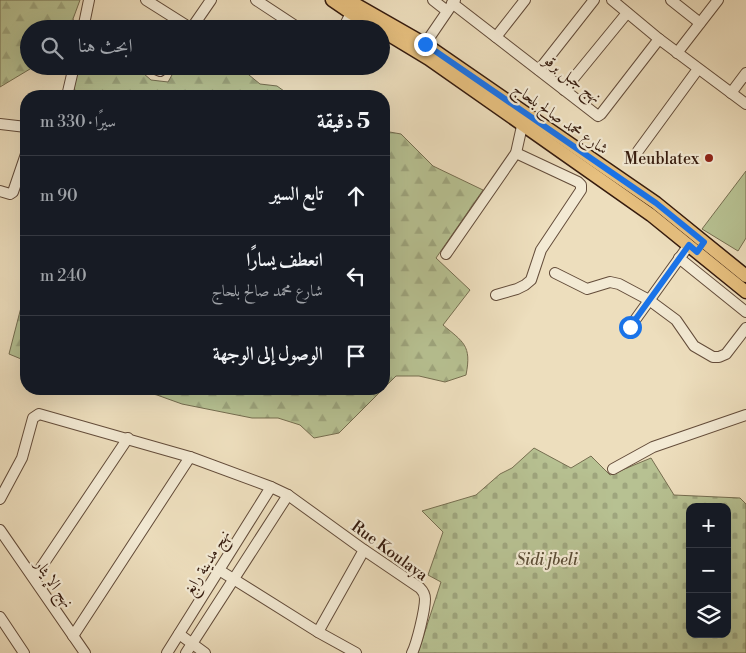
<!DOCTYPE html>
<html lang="ar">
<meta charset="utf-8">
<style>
body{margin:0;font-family:"Libre Bodoni",Amiri,serif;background:#20242c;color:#f1f3f6;direction:rtl}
.controls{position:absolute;right:15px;bottom:15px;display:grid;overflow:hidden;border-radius:10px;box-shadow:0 5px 20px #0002}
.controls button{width:45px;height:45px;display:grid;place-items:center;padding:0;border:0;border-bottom:1px solid #363941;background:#171b24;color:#f1f3f6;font:25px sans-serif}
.stop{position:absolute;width:15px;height:15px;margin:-11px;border:4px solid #1a73e8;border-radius:50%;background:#fff}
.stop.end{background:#1a73e8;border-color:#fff;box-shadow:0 1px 5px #0008}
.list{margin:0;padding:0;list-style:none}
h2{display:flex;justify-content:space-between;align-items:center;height:65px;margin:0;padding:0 20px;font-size:21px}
h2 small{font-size:16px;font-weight:400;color:#9ea1a6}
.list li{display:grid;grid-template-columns:32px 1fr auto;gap:15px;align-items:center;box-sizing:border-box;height:80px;padding:0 20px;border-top:1px solid #363941}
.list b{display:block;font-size:19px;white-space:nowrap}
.list p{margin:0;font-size:16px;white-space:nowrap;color:#9ea1a6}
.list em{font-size:16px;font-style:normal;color:#9ea1a6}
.icon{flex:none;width:28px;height:28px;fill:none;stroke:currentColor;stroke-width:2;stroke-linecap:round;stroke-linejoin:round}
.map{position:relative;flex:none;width:746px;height:653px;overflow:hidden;direction:ltr}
.search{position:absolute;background:#171b24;box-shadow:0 5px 20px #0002;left:20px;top:20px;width:370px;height:55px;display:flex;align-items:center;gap:12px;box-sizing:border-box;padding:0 18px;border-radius:28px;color:#9ea1a6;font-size:19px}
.panel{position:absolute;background:#171b24;box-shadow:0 5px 20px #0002;left:20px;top:90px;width:370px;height:305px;border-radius:20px;direction:rtl}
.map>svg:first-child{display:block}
.forest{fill:url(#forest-firs);stroke:#766e50}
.cemetery{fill:url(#cemetery-stones);stroke:#766e50;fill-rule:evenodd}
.green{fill:#b7c192;stroke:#766e50}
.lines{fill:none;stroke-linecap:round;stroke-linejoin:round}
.minor-casing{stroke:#634c3a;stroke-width:12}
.major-casing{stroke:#351b0e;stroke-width:15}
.minor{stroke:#f3ead4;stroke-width:10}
.major{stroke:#e6bf7e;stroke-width:12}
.route{stroke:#1a73e8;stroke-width:6}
.poi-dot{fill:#8f2418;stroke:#f3ead4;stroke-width:2}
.labels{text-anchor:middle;stroke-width:4.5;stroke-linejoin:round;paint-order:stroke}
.street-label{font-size:16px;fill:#351b0e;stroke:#f3ead4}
.poi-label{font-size:16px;fill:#351b0e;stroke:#f3ead4;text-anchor:end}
.park-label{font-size:16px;font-style:italic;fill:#5c4d36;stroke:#f3ead4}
</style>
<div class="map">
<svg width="746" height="653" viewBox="0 0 746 653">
<defs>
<pattern id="forest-firs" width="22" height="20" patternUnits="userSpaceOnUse" patternTransform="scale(1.25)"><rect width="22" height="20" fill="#b7c192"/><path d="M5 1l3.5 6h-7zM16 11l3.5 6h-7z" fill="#9ea57d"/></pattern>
<pattern id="cemetery-stones" width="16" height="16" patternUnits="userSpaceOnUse" patternTransform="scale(1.25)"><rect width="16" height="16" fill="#b7c192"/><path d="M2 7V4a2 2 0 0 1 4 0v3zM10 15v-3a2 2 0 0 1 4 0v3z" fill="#9ea57d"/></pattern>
</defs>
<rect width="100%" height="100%" fill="#eddebd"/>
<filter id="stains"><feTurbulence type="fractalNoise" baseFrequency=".004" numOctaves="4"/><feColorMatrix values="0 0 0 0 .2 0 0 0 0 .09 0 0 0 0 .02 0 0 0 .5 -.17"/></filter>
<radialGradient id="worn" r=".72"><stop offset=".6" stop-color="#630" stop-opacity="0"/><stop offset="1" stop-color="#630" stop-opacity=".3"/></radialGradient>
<g class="forest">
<path d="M0,0H80L73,19L77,29H29V66H35L0,87Z"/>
<path d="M64,66H135L151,80L168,82L177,66H238L260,84L277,86L291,96H74L75,92L68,69Z"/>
<path d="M384,131L401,134L433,166L483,190L436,258L470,290L443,325C463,342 472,345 466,375L445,382L419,376H396L384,388Z"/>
<path d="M26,288V361L9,354Z"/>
<path d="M132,389H383L339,433L314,438L300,425L278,418H252L182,404L157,395Z"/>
</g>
<path class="cemetery" d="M534,448L571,468L591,456L610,475L651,458L674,495L740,498L746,504V653H418L441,582L428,575L443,532L422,511L476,495L500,474L512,468ZM690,507H727V634H690Z"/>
<path class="green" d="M746,171V238L738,251L702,229Z"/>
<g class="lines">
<defs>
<g id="minor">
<path d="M146,0L192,29"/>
<path d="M256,0L300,29"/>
<path d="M433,0L447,11"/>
<path d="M612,0L659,39L746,104"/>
<path d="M671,0L700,23"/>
<path d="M452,3L598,116L601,114L659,39"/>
<path d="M83,29L89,0"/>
<path d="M191,29L211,0"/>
<path d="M343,29L351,13"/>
<path d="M496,37L525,0"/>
<path d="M425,44L455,0"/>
<path d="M677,53L718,0"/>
<path d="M148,66L160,71L167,66"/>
<path d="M539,70L594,0"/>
<path d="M564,90L627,13"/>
<path d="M731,93L746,73"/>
<path d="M67,96L74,66"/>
<path d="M0,124L26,127"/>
<path d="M638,151L698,69"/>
<path d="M0,191L10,194L13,192L26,154"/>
<path d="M446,254L516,153L522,126"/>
<path d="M679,258L746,312"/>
<path d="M555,273L587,289L610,282L619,284L649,300L676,320L694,346L713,357H719L726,354L746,328"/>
<path d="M496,295L517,289L525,285L531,280L541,250L581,190V185L578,182L516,153"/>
<path d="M630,327L689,245"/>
<path d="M613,469L653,447L746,415"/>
<path d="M0,499L22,458L33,418L39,414L190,457L271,487L288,495L364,550L420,588C423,591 425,594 425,599C425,610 417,643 412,653"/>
<path d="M0,530L85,653"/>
<path d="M219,570L318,632L356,653"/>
<path d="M34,578L128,438"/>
<path d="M0,617L24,653"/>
<path d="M318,632L364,550"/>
<path d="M179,634L205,653"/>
<path d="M73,636L190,457"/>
<path d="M167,653L271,487"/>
<path d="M186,653L288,495"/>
</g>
<g id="major">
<path d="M332,0L351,13L378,29"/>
<path d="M348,0L425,44L656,203L746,276"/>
<path d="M381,30L429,59L651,215L746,292"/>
</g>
</defs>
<use href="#minor" class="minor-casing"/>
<use href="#major" class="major-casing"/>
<use href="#minor" class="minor"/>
<use href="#major" class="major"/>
</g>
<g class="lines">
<path class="route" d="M425,44L656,203L704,242L697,252L689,245L630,327"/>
</g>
<circle class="poi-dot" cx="709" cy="158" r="5"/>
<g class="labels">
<g class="street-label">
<text transform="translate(573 78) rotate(38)" y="6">نهج جبل برقو</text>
<text transform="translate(561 118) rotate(35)" y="6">شارع محمد صالح بلحاج</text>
<text transform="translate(390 550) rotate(36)" y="6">Rue Koulaya</text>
<text transform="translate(206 562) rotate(-58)" y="6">نهج مدينة رابغ</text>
<text transform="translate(55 583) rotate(55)" y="6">نهج الإيثار</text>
</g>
<g class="poi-label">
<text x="699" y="164">Meublatex</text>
</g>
<g class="park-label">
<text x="547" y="565">Sidi jbeli</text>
</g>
</g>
<rect width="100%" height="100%" filter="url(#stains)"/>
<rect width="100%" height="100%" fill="url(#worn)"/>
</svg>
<div class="controls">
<button>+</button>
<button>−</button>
<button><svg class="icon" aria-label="layers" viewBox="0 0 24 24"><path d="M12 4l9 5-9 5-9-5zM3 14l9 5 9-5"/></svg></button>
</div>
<div class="stop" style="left:630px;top:327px"></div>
<div class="stop end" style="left:425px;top:44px"></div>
<div class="search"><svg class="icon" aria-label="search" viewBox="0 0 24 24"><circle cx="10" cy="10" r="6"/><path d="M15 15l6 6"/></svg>ابحث هنا</div>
<section class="panel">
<h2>5 دقيقة<small>سيرًا · 330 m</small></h2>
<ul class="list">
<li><svg class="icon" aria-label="ahead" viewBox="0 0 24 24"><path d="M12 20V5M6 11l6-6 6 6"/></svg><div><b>تابع السير</b></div><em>90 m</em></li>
<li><svg class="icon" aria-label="left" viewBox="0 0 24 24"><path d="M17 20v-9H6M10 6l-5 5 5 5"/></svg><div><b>انعطف يسارًا</b><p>شارع محمد صالح بلحاج</p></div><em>240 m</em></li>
<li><svg class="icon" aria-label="arrive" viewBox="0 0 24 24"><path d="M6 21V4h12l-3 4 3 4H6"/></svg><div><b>الوصول إلى الوجهة</b></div></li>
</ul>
</section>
</div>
